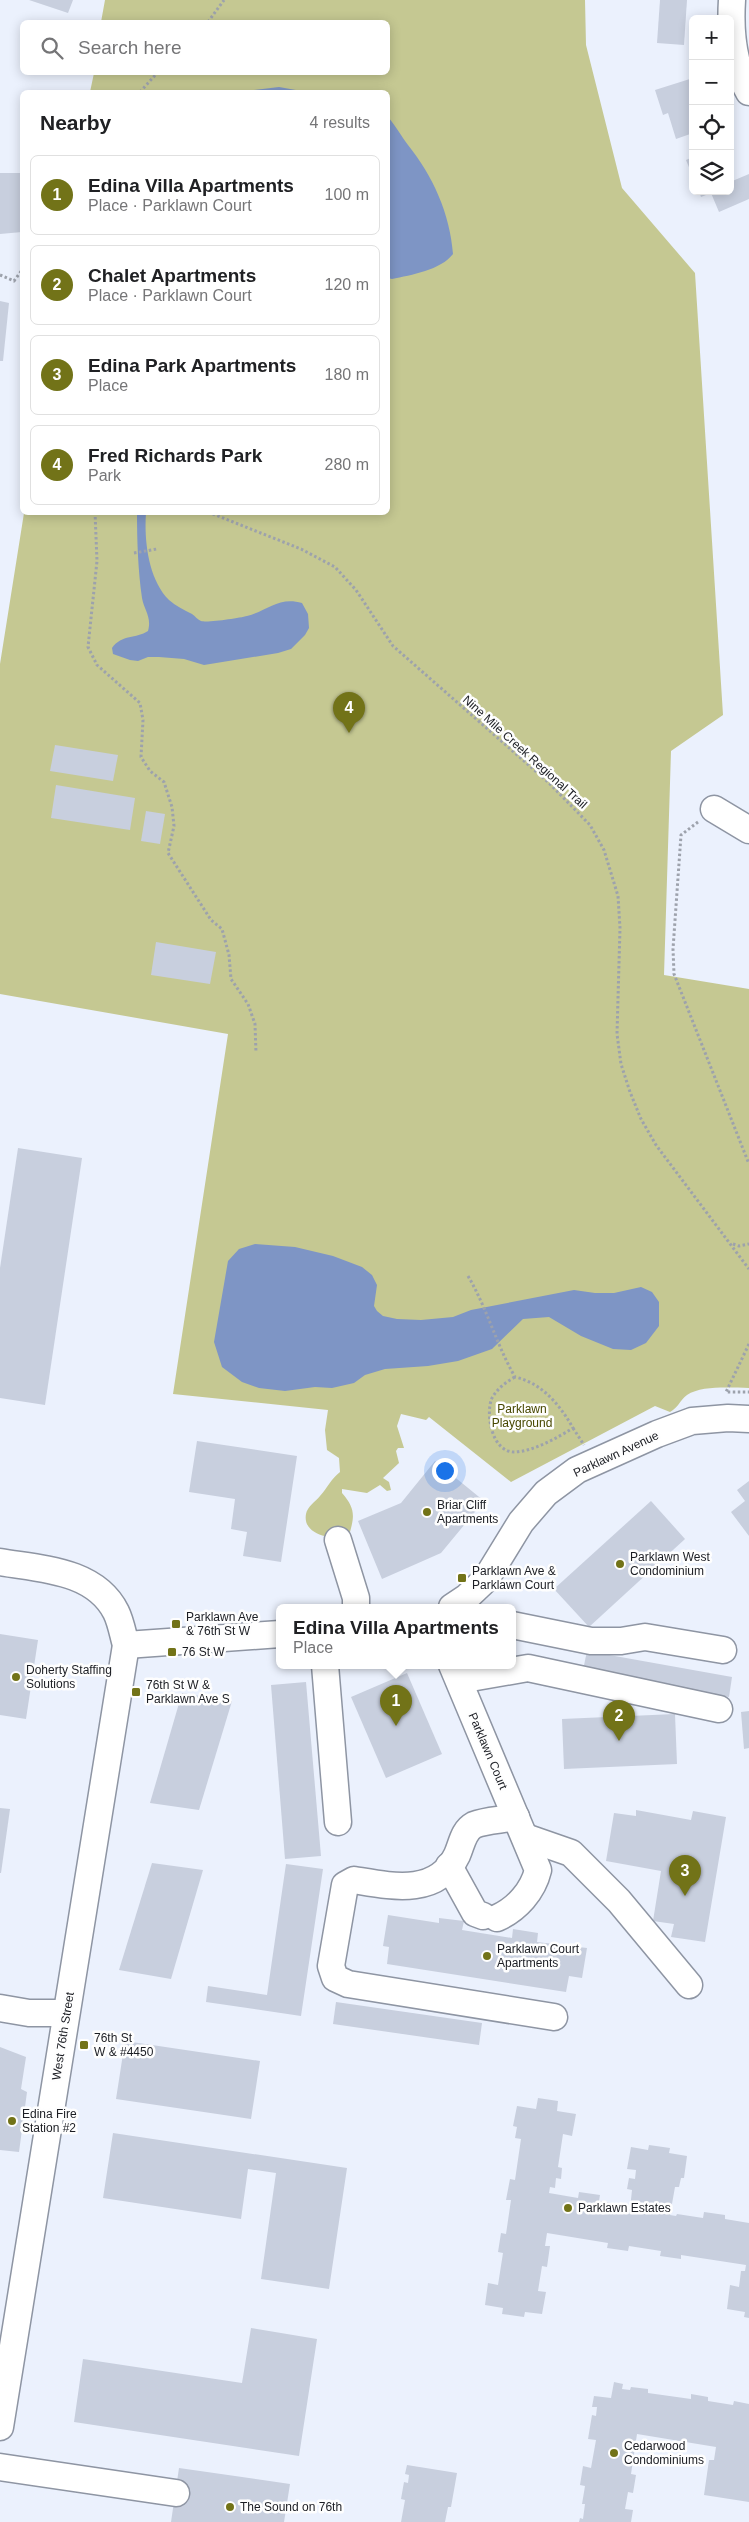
<!DOCTYPE html>
<meta charset="utf-8">
<style>
body{margin:0;font-family:Helvetica,sans-serif;background:#f6f6f6;color:#202124}
.controls{position:absolute;right:15px;top:15px;display:grid;overflow:hidden;border-radius:8px;box-shadow:0 2px 12px #0003}
.controls button{width:45px;height:45px;display:grid;place-items:center;padding:0;border:0;border-bottom:1px solid #e0e0e0;background:#fff;color:#202124;font:25px sans-serif}
.you{position:absolute;left:444px;top:1470px;width:18px;height:18px;margin:-12px;border:4px solid #fff;border-radius:50%;background:#1a73e8;box-shadow:0 0 0 8px #1a73e833}
.badge{display:grid;place-items:center;width:32px;height:32px;border-radius:50%;background:#727318;color:#fff;font-size:16px;font-weight:700}
.pin{position:absolute;translate:-50% -41px;filter:drop-shadow(0 1px 2px #0008)}
.pin::after{content:'';position:absolute;top:26px;width:18px;height:15px;background:inherit;clip-path:polygon(0 0,100% 0,50% 100%)}
.popup{position:absolute;left:276px;top:1604px;width:240px;height:65px;box-sizing:border-box;display:grid;place-content:center;border-radius:8px;background:#fff;filter:drop-shadow(0 1px 4px #0005);font-size:16px;white-space:nowrap;color:#757577}
.popup b{font-size:19px;color:#202124}
.popup::after{content:'';position:absolute;left:50%;top:100%;margin-left:-10px;border:10px solid transparent;border-top-color:#fff}
.list{margin:0;padding:0;list-style:none}
h2{display:flex;justify-content:space-between;align-items:center;height:65px;margin:0;padding:0 20px;font-size:21px}
h2 small{font-size:16px;font-weight:400;color:#757577}
.list li{display:grid;grid-template-columns:32px 1fr auto;gap:15px;align-items:center;box-sizing:border-box;height:80px;margin:0 10px 10px;padding:0 10px;border:1px solid #e0e0e0;border-radius:8px}
.list b{display:block;font-size:19px;white-space:nowrap}
.list p{margin:0;font-size:16px;white-space:nowrap;color:#757577}
.list em{font-size:16px;font-style:normal;color:#757577}
.icon{flex:none;width:28px;height:28px;fill:none;stroke:currentColor;stroke-width:2;stroke-linecap:round;stroke-linejoin:round}
.map{position:relative;flex:none;width:749px;height:2522px;overflow:hidden}
.search{position:absolute;background:#fff;box-shadow:0 2px 12px #0003;left:20px;top:20px;width:370px;height:55px;display:flex;align-items:center;gap:12px;box-sizing:border-box;padding:0 18px;border-radius:8px;color:#757577;font-size:19px}
.panel{position:absolute;background:#fff;box-shadow:0 2px 12px #0003;left:20px;top:90px;width:370px;height:425px;border-radius:8px}
.map>svg:first-child{display:block}
.green{fill:#c5c892}
.water{fill:#7e95c5}
.building{fill:#c8cfde}
.lines{fill:none;stroke-linecap:round;stroke-linejoin:round}
.minor-casing{stroke:#8e95a3;stroke-width:29}
.path{stroke:#9da2ac;stroke-width:3;stroke-dasharray:2.5 2.5;stroke-linecap:butt}
.minor{stroke:#fff;stroke-width:26}
.poi-dot{fill:#727318;stroke:#fefefe;stroke-width:2}
.labels{text-anchor:middle;stroke-width:5;stroke-linejoin:round;paint-order:stroke}
.street-label{font-size:12px;fill:#1b1d23;stroke:#fefefe}
.park-label{font-size:12px;fill:#474700;stroke:#fefefe}
.poi-label{font-size:12px;fill:#1b1d23;stroke:#fefefe;text-anchor:start}
</style>
<div class="map">
<svg width="749" height="2522" viewBox="0 0 749 2522">
<rect width="100%" height="100%" fill="#ebf1fd"/>
<path class="green" d="M105,0H585L586,45L622,188L695,273L723,715L671,751L664,975L749,989V1388C732,1388 702,1385 687,1395C680,1400 678,1408 670,1412L655,1406L511,1482L429,1417L426,1420L401,1414L397,1426L404,1448H398L396,1451L399,1463L383,1478L389,1482L391,1490L387,1491L380,1485L367,1493L342,1489V1493C357,1510 354,1518 348,1539C334,1539 302,1536 306,1514C307,1507 316,1501 320,1496C328,1487 331,1479 340,1472L339,1458L327,1450L325,1430L328,1410L173,1394L228,1034L0,994V664L24,513L388,512V92H90L94,73L388,72V22H101Z"/>
<g class="water">
<path d="M279,87L307,92H238Z"/>
<path d="M388,117C396,126 401,136 408,145C433,176 450,214 453,254C441,270 411,275 392,279L388,278Z"/>
<path d="M137,513H146C144,540 148,579 169,600C176,606 184,610 192,614C195,616 198,620 201,621C208,623 239,618 247,616C267,611 279,596 302,603L308,614L309,628L305,635L291,649L278,653L204,665L184,659L159,657H148L138,661L130,660L113,654L112,648C122,634 136,639 148,631C152,617 144,610 142,598C138,570 137,541 137,513Z"/>
<path d="M255,1244L295,1247L333,1256L362,1267L372,1275L377,1285L374,1306L377,1311L383,1316L397,1319L421,1320L453,1317L471,1310L574,1290L595,1293H614L641,1287L652,1292L659,1302V1326L646,1343L631,1350L613,1349L581,1336L549,1317L523,1319L492,1349L458,1361L428,1366L385,1369L365,1375L354,1383L332,1388L315,1387L285,1391L259,1388L242,1382L222,1367L214,1342L228,1261L239,1249Z"/>
</g>
<g class="building">
<path d="M29,0H73L68,13Z"/>
<path d="M660,0H687L684,45L657,43Z"/>
<path d="M693,78V133L676,139L668,113L663,115L655,90Z"/>
<path d="M693,157V177L686,160Z"/>
<path d="M0,173H22V232L0,234Z"/>
<path d="M749,174V199L719,212L711,193L701,197L699,191H730V182Z"/>
<path d="M0,301L9,303L3,361H0Z"/>
<path d="M55,745L118,755L113,781L50,771Z"/>
<path d="M56,785L135,798L130,830L51,818Z"/>
<path d="M146,811L165,814L160,844L141,841Z"/>
<path d="M156,942L216,952L210,984L151,975Z"/>
<path d="M18,1148L82,1158L45,1405L0,1398V1268Z"/>
<path d="M197,1441L297,1456L281,1562L243,1556L247,1532L231,1529L235,1499L189,1492Z"/>
<path d="M435,1461L484,1501L441,1553L382,1579L358,1521L401,1503Z"/>
<path d="M749,1481V1536L731,1512L745,1501L737,1490Z"/>
<path d="M651,1501L685,1539L589,1627L554,1589Z"/>
<path d="M0,1634L38,1640L26,1719L0,1715Z"/>
<path d="M587,1651L732,1677L729,1697L583,1670Z"/>
<path d="M407,1673L442,1754L386,1778L351,1697Z"/>
<path d="M306,1682L321,1856L285,1859L271,1685Z"/>
<path d="M182,1693L232,1701L199,1810L150,1803Z"/>
<path d="M749,1711V1748L744,1749L741,1712Z"/>
<path d="M675,1714L677,1764L564,1769L562,1719Z"/>
<path d="M0,1808L10,1809L1,1873H0Z"/>
<path d="M636,1810L691,1820L693,1811L726,1817L705,1942L671,1937L674,1924L653,1921L661,1871L606,1861L614,1813L636,1816Z"/>
<path d="M152,1863L203,1870L171,1979L119,1970Z"/>
<path d="M286,1864L323,1869L301,2016L206,2002L208,1986L267,1995Z"/>
<path d="M388,1915L439,1923V1918L464,1921L462,1930L512,1938L513,1929L538,1933L537,1942L587,1948L582,1978L569,1976L566,1992L387,1964L389,1947L383,1946Z"/>
<path d="M336,2002L482,2023L479,2045L333,2024Z"/>
<path d="M125,2041L260,2061L251,2119L116,2099Z"/>
<path d="M0,2047L26,2057L21,2089L27,2092L19,2152L0,2150Z"/>
<path d="M538,2098L558,2101L557,2111L576,2114L572,2136L563,2134L558,2167L562,2168L561,2179L556,2178L555,2188L550,2187L549,2193L578,2198L579,2192L600,2195L599,2201L624,2205V2208L630,2209L632,2190L627,2189L629,2178L635,2179L636,2170L627,2169L631,2147L648,2150L649,2145L670,2148L669,2153L687,2156L684,2178H681L679,2187H675L670,2215L676,2216L677,2214L703,2218L704,2212L725,2215V2219L749,2223V2318L744,2317L745,2312L727,2309L730,2285L739,2287L741,2271H745L746,2265L681,2255V2259L660,2256L661,2251L629,2246L628,2251L607,2248L608,2243L547,2233L545,2246H550L547,2267L542,2266L538,2291L546,2292L542,2314L525,2312L524,2317L502,2314L503,2308L485,2305L488,2283L498,2285L503,2253L498,2252L501,2233L506,2234L511,2200H506L510,2179L515,2180L521,2139L515,2138L517,2127L513,2126L517,2106L536,2109Z"/>
<path d="M113,2133L347,2168L329,2289L261,2279L276,2173L248,2169L241,2219L103,2198Z"/>
<path d="M251,2328L317,2339L299,2456L74,2422L83,2359L242,2383Z"/>
<path d="M614,2382L623,2384L622,2389L630,2390L631,2387L648,2389V2393L691,2399V2394L708,2397V2401L733,2405L734,2401L749,2404V2502L704,2495L709,2460H714L716,2447L637,2434L631,2474L636,2475L633,2493L628,2492L625,2509L633,2510L631,2522H579L580,2518L583,2519L585,2504H582L585,2486L580,2485L583,2466L591,2468L596,2440L588,2439L592,2415L596,2416L597,2407H592L594,2396L611,2398Z"/>
<path d="M407,2465L457,2473L451,2507H448L445,2522H401L405,2500L401,2499L404,2482L408,2483L409,2475L405,2474Z"/>
<path d="M179,2468L290,2484L284,2522H171Z"/>
</g>
<g class="lines">
<defs>
<g id="minor">
<path d="M732,0C730,31 733,65 749,92"/>
<path d="M714,809L749,830"/>
<path d="M338,1540L356,1598V1607"/>
<path d="M0,1562C41,1569 95,1570 116,1612C121,1622 123,1635 126,1645L0,2427"/>
<path d="M452,1607L467,1597L486,1579L521,1522L546,1493L577,1470L657,1434L692,1421L728,1418L749,1419"/>
<path d="M512,1625L591,1641H621L645,1637L723,1650"/>
<path d="M126,1645L280,1634"/>
<path d="M325,1665L338,1822"/>
<path d="M452,1665L538,1870C533,1891 517,1909 497,1918"/>
<path d="M459,1680L528,1668L719,1709"/>
<path d="M516,1817C504,1820 486,1820 474,1825C463,1831 462,1844 457,1855C437,1897 390,1886 354,1880L345,1885L331,1966L335,1978L348,1984L554,2017"/>
<path d="M525,1837L571,1853L619,1901L689,1985"/>
<path d="M449,1866L475,1913L483,1916"/>
<path d="M0,2008L29,2013H66"/>
<path d="M0,2467L176,2493"/>
</g>
</defs>
<use href="#minor" class="minor-casing"/>
<g class="path">
<path d="M208,22L224,0"/>
<path d="M140,92L158,72"/>
<path d="M0,275L14,281L22,270"/>
<path d="M95,512L97,561L88,647L97,665L140,703L143,720L141,757L150,771L164,782L172,807L174,826L168,853L211,920L222,929L229,955L231,979L248,1004L255,1024L256,1053"/>
<path d="M208,512L301,549L335,567L356,590L393,646L548,782L590,825L604,850L618,896L620,928L617,1034L621,1064L630,1092L641,1119L656,1145L749,1269"/>
<path d="M134,553L157,549"/>
<path d="M698,822L681,835L673,949L674,974L749,1164"/>
<path d="M733,1244L739,1246L749,1244"/>
<path d="M468,1276C487,1308 496,1344 515,1377C542,1383 560,1405 573,1428C557,1438 534,1451 515,1452C492,1453 485,1414 492,1398C497,1389 506,1382 515,1377"/>
<path d="M749,1344L726,1392H749"/>
<path d="M573,1428L584,1445"/>
</g>
<use href="#minor" class="minor"/>
</g>
<g class="poi-dot">
<circle cx="427" cy="1512" r="5"/>
<circle cx="620" cy="1564" r="5"/>
<rect x="457" y="1573" width="10" height="10" rx="2.5"/>
<rect x="171" y="1619" width="10" height="10" rx="2.5"/>
<rect x="167" y="1647" width="10" height="10" rx="2.5"/>
<circle cx="16" cy="1677" r="5"/>
<rect x="131" y="1687" width="10" height="10" rx="2.5"/>
<circle cx="487" cy="1956" r="5"/>
<rect x="79" y="2040" width="10" height="10" rx="2.5"/>
<circle cx="12" cy="2121" r="5"/>
<circle cx="568" cy="2208" r="5"/>
<circle cx="614" cy="2453" r="5"/>
<circle cx="230" cy="2507" r="5"/>
</g>
<g class="labels">
<g class="street-label">
<text transform="translate(525 752) rotate(42)" y="4">Nine Mile Creek Regional Trail</text>
<text transform="translate(616 1454) rotate(-25)" y="4">Parklawn Avenue</text>
<text transform="translate(488 1751) rotate(67)" y="4">Parklawn Court</text>
<text transform="translate(63 2036) rotate(-81)" y="4">West 76th Street</text>
</g>
<g class="park-label">
<text x="522" y="1413">Parklawn<tspan x="522" dy="14">Playground</tspan></text>
</g>
<g class="poi-label">
<text x="437" y="1509">Briar Cliff<tspan x="437" dy="14">Apartments</tspan></text>
<text x="630" y="1561">Parklawn West<tspan x="630" dy="14">Condominium</tspan></text>
<text x="472" y="1575">Parklawn Ave &amp;<tspan x="472" dy="14">Parklawn Court</tspan></text>
<text x="186" y="1621">Parklawn Ave<tspan x="186" dy="14">&amp; 76th St W</tspan></text>
<text x="182" y="1656">76 St W</text>
<text x="26" y="1674">Doherty Staffing<tspan x="26" dy="14">Solutions</tspan></text>
<text x="146" y="1689">76th St W &amp;<tspan x="146" dy="14">Parklawn Ave S</tspan></text>
<text x="497" y="1953">Parklawn Court<tspan x="497" dy="14">Apartments</tspan></text>
<text x="94" y="2042">76th St<tspan x="94" dy="14">W &amp; #4450</tspan></text>
<text x="22" y="2118">Edina Fire<tspan x="22" dy="14">Station #2</tspan></text>
<text x="578" y="2212">Parklawn Estates</text>
<text x="624" y="2450">Cedarwood<tspan x="624" dy="14">Condominiums</tspan></text>
<text x="240" y="2511">The Sound on 76th</text>
</g>
</g>
</svg>
<div class="controls">
<button>+</button>
<button>−</button>
<button><svg class="icon" aria-label="locate" viewBox="0 0 24 24"><circle cx="12" cy="12" r="6"/><path d="M12 2v4M12 18v4M2 12h4M18 12h4"/></svg></button>
<button><svg class="icon" aria-label="layers" viewBox="0 0 24 24"><path d="M12 4l9 5-9 5-9-5zM3 14l9 5 9-5"/></svg></button>
</div>
<div class="you"></div>
<div class="pin badge" style="left:396px;top:1726px">1</div>
<div class="popup"><b>Edina Villa Apartments</b>Place</div>
<div class="pin badge" style="left:619px;top:1741px">2</div>
<div class="pin badge" style="left:685px;top:1896px">3</div>
<div class="pin badge" style="left:349px;top:733px">4</div>
<div class="search"><svg class="icon" aria-label="search" viewBox="0 0 24 24"><circle cx="10" cy="10" r="6"/><path d="M15 15l6 6"/></svg>Search here</div>
<section class="panel">
<h2>Nearby<small>4 results</small></h2>
<ul class="list">
<li><span class="badge">1</span><div><b>Edina Villa Apartments</b><p>Place · Parklawn Court</p></div><em>100 m</em></li>
<li><span class="badge">2</span><div><b>Chalet Apartments</b><p>Place · Parklawn Court</p></div><em>120 m</em></li>
<li><span class="badge">3</span><div><b>Edina Park Apartments</b><p>Place</p></div><em>180 m</em></li>
<li><span class="badge">4</span><div><b>Fred Richards Park</b><p>Park</p></div><em>280 m</em></li>
</ul>
</section>
</div>
